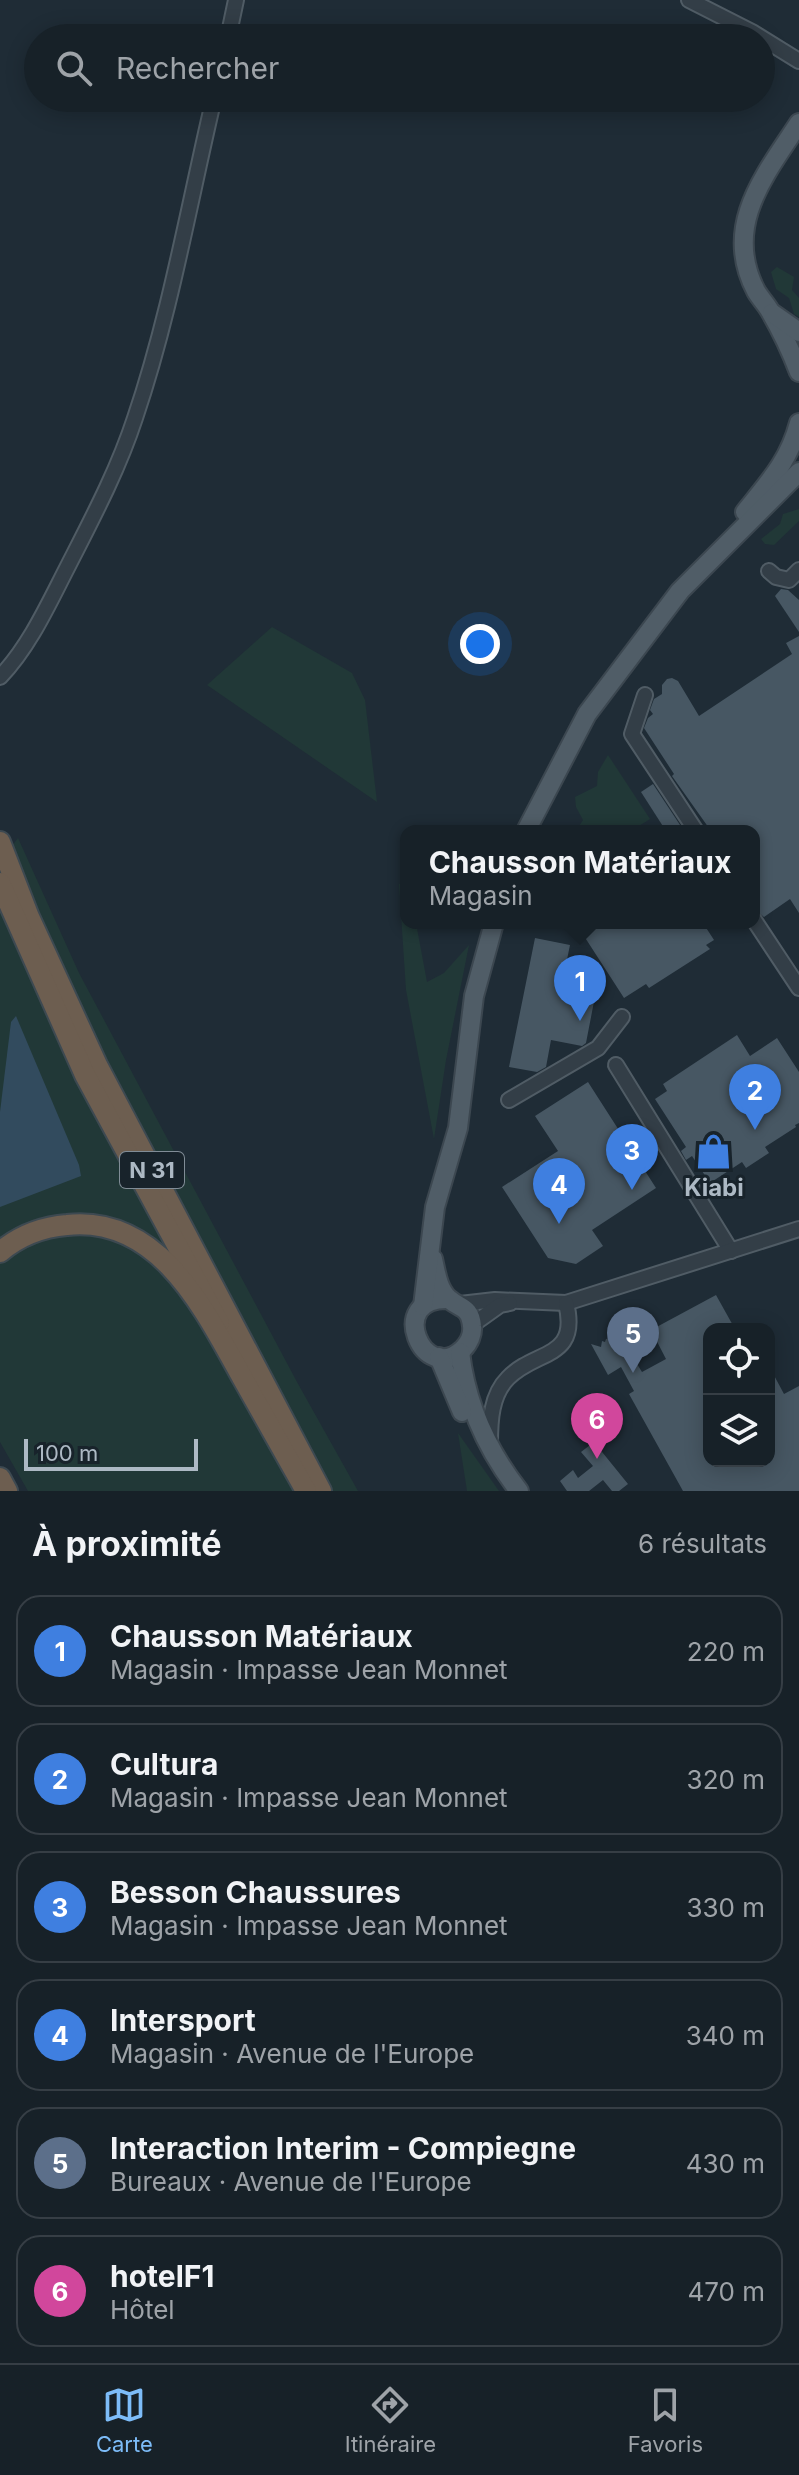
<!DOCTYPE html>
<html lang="fr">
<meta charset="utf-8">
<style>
body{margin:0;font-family:Inter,sans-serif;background:#242e34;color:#f1f3f6}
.controls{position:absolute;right:24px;bottom:24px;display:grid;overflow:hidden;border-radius:16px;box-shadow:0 4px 20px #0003}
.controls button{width:72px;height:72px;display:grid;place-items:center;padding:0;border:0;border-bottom:2px solid #363e45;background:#172128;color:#f1f3f6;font:40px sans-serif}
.scale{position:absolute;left:24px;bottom:20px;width:174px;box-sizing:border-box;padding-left:8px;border:4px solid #adb9c4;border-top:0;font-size:22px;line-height:28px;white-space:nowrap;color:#adb9c4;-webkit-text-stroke:6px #18232b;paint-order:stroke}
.you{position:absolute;left:480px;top:644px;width:28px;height:28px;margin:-20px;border:6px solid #fff;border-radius:50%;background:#1a73e8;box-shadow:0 0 0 12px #1a73e833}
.badge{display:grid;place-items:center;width:52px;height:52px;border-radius:50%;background:#7dbcf8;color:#fff;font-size:26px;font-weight:700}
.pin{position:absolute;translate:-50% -66px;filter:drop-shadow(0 2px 4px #0008)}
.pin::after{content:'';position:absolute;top:42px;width:28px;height:24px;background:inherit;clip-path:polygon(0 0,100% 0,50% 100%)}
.popup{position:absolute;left:400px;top:825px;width:360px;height:104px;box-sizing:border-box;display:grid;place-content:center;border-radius:16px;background:#172128;filter:drop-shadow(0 2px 6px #0005);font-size:26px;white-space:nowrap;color:#9ea3a8}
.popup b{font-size:30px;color:#f1f3f6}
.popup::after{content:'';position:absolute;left:50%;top:100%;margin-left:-16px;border:16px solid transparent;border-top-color:#172128}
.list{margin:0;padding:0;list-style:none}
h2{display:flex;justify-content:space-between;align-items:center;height:104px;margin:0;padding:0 32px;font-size:34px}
h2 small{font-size:26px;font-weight:400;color:#9ea3a8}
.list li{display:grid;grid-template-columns:52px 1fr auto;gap:24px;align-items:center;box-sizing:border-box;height:112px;margin:0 16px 16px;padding:0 16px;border:2px solid #363e45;border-radius:24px}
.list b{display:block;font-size:30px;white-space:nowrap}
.list p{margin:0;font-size:26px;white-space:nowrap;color:#9ea3a8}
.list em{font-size:26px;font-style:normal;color:#9ea3a8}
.icon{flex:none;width:44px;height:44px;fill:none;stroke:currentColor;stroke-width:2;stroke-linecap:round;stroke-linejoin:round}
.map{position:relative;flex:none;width:799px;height:1491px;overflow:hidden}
.search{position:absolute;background:#172128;box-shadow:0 4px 20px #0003;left:24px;right:24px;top:24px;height:88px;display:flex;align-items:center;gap:20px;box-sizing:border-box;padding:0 28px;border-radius:44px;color:#9ea3a8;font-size:30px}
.sheet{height:872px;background:#172128}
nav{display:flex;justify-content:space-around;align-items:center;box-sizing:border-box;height:112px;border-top:2px solid #363e45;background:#172128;font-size:22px;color:#9ea3a8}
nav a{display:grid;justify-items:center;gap:4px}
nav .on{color:#7dbcf8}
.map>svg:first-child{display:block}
.green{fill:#213837}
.water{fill:#324b5e}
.building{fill:#475763}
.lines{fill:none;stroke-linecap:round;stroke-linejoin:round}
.minor-casing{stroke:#505c65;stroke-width:18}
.major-casing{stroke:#3c4750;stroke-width:22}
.highway-casing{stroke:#3d4951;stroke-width:24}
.minor{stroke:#333e47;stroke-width:14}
.major{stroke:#505d67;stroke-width:18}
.highway{stroke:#6d5e50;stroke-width:20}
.labels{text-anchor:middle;stroke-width:6;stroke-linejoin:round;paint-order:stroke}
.shield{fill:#18232b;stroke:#808c96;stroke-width:2}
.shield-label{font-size:22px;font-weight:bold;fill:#adb9c4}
.poi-label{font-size:24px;font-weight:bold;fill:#adb9c4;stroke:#18232b}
</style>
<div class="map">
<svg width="799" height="1491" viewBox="0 0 799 1491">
<rect width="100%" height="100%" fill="#1f2c36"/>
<g class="green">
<path d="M777,267L794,277L792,290L799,298V317L794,314L789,298L776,289L771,272Z"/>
<path d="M799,509V521L774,545L765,544L761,539L780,524L783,514Z"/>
<path d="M272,627L352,673L365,700L377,802L207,685Z"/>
<path d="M608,755L650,819L631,831H576L583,820L576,807L575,797L597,786L598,772Z"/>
<path d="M18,838L79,973L297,1382L358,1491H28L0,1442V862Z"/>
<path d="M406,883V923H416L427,982L444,973L469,945L446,1060L434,1139L406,990L399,884Z"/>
<path d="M458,1433L499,1491H467Z"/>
</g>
<path class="water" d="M16,1016L79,1165L81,1176L0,1207V1112L11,1022Z"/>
<g class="building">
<path d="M781,589L788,590L799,600V632L775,596Z"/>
<path d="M799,636V913L790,899L764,917L754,909V831H711L672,776L674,774L644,728L648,718L653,714L650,710L654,699L662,694V685L667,679L672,678L678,681L699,716L792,654L786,643Z"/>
<path d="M653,784L684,831H666L641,792Z"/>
<path d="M604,923H703L714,940L706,945L710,949L649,988L646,984L624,998L584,936Z"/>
<path d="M535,938L570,945L563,979L597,986L586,1043L582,1046L551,1040L546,1067L537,1072L509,1067Z"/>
<path d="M737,1035L750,1056L777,1038L799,1072V1123L795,1125L796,1127L765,1147L769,1153L746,1168L742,1162L710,1183L692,1156L686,1160L681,1151L686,1147L655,1099L667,1091L663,1084Z"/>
<path d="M588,1082L656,1188L592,1230L603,1246L576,1264L548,1258L502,1187L558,1151L535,1116Z"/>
<path d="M716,1295L735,1329H709V1461H769V1366L784,1394L799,1386V1491H683L629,1394L634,1391L621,1367L608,1375L591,1344L601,1347L602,1341L605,1342L606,1339L619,1335L642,1372L666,1359L651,1330Z"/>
<path d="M594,1442L628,1484L619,1491H612L603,1480L589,1491H567L560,1481L573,1470L578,1478L593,1466L581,1452Z"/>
</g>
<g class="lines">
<defs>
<g id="minor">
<path d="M689,0L752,32L799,61"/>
<path d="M228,38L236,0"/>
<path d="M769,571L776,577L789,580L799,570"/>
<path d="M0,677C29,647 48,605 67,568C92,519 118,470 135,418C170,315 189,204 214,98"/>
<path d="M645,695L632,734L696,831"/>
<path d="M754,920L799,988"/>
<path d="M616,1065L731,1251"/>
<path d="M509,1100L598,1048L622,1017"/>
<path d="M460,1304L495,1300L566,1303L799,1229"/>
<path d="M472,1325L500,1305L510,1303"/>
<path d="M490,1444C490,1421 491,1395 508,1378C536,1349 580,1360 566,1303"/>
</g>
<g id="major">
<path d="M799,123C765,175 722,226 756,291C760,298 766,304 770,311C781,330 791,351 799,372"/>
<path d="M772,313L799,332"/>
<path d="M745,512C769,482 789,461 799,423"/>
<path d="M526,831L587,714L680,591L799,472"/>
<path d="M433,1259C436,1272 438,1290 449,1299C460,1309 470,1306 472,1326C473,1334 469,1343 463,1349C423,1387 385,1296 449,1299"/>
<path d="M423,1306L435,1207L458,1128L474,996L494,923"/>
<path d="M460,1352C466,1404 487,1450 519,1491"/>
<path d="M439,1357L462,1412"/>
</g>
<g id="highway">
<path d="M0,842L29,917L97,1065L321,1491"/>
<path d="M0,883L85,1075L219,1323"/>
<path d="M0,1252C19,1236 42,1227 67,1225C160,1215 205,1311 243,1379C264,1416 285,1454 306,1491"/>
<path d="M0,1478L7,1491"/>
</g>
</defs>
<use href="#minor" class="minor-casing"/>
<use href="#major" class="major-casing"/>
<use href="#highway" class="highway-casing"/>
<use href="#minor" class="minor"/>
<use href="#major" class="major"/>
<use href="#highway" class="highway"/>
</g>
<defs>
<symbol id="shop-bare" viewBox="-9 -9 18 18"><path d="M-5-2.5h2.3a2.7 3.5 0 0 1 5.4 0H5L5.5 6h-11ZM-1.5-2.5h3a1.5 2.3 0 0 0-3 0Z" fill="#3f7fe0" stroke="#18232b" stroke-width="2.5" paint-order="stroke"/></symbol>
</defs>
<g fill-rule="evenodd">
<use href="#shop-bare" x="688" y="1126" width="51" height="51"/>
</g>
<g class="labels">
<rect class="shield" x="120" y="1152" width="64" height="36" rx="6"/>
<g class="shield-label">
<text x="152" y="1178">N 31</text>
</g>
<g class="poi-label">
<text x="714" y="1196">Kiabi</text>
</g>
</g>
</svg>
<div class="controls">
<button><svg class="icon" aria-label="locate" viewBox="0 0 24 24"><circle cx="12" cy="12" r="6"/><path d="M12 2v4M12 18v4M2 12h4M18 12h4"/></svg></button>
<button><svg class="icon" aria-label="layers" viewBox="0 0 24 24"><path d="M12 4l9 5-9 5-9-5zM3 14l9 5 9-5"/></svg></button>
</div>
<div class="scale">100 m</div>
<div class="you"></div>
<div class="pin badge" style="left:580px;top:1021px;background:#3f7fe0">1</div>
<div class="popup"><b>Chausson Matériaux</b>Magasin</div>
<div class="pin badge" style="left:755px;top:1130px;background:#3f7fe0">2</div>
<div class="pin badge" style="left:632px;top:1190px;background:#3f7fe0">3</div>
<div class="pin badge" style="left:559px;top:1224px;background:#3f7fe0">4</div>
<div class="pin badge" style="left:633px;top:1373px;background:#5c6f8a">5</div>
<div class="pin badge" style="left:597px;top:1459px;background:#d1479c">6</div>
<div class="search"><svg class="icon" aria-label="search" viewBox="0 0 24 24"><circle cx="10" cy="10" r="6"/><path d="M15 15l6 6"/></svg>Rechercher</div>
</div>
<section class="sheet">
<h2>À proximité<small>6 résultats</small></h2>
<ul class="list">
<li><span class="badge" style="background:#3f7fe0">1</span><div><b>Chausson Matériaux</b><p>Magasin · Impasse Jean Monnet</p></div><em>220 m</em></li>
<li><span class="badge" style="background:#3f7fe0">2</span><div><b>Cultura</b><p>Magasin · Impasse Jean Monnet</p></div><em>320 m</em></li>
<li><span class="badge" style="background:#3f7fe0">3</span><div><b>Besson Chaussures</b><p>Magasin · Impasse Jean Monnet</p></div><em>330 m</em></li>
<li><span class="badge" style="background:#3f7fe0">4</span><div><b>Intersport</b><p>Magasin · Avenue de l'Europe</p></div><em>340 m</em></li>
<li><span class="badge" style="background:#5c6f8a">5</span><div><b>Interaction Interim - Compiegne</b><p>Bureaux · Avenue de l'Europe</p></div><em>430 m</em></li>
<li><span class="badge" style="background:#d1479c">6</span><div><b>hotelF1</b><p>Hôtel</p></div><em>470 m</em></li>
</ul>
</section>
<nav>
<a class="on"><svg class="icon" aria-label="map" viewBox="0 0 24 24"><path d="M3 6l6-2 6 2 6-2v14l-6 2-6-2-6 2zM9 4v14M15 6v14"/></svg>Carte</a>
<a><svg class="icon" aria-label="directions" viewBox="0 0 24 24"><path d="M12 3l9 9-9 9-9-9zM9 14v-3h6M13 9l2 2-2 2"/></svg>Itinéraire</a>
<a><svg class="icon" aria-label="saved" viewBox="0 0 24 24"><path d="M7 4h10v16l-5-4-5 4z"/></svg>Favoris</a>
</nav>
